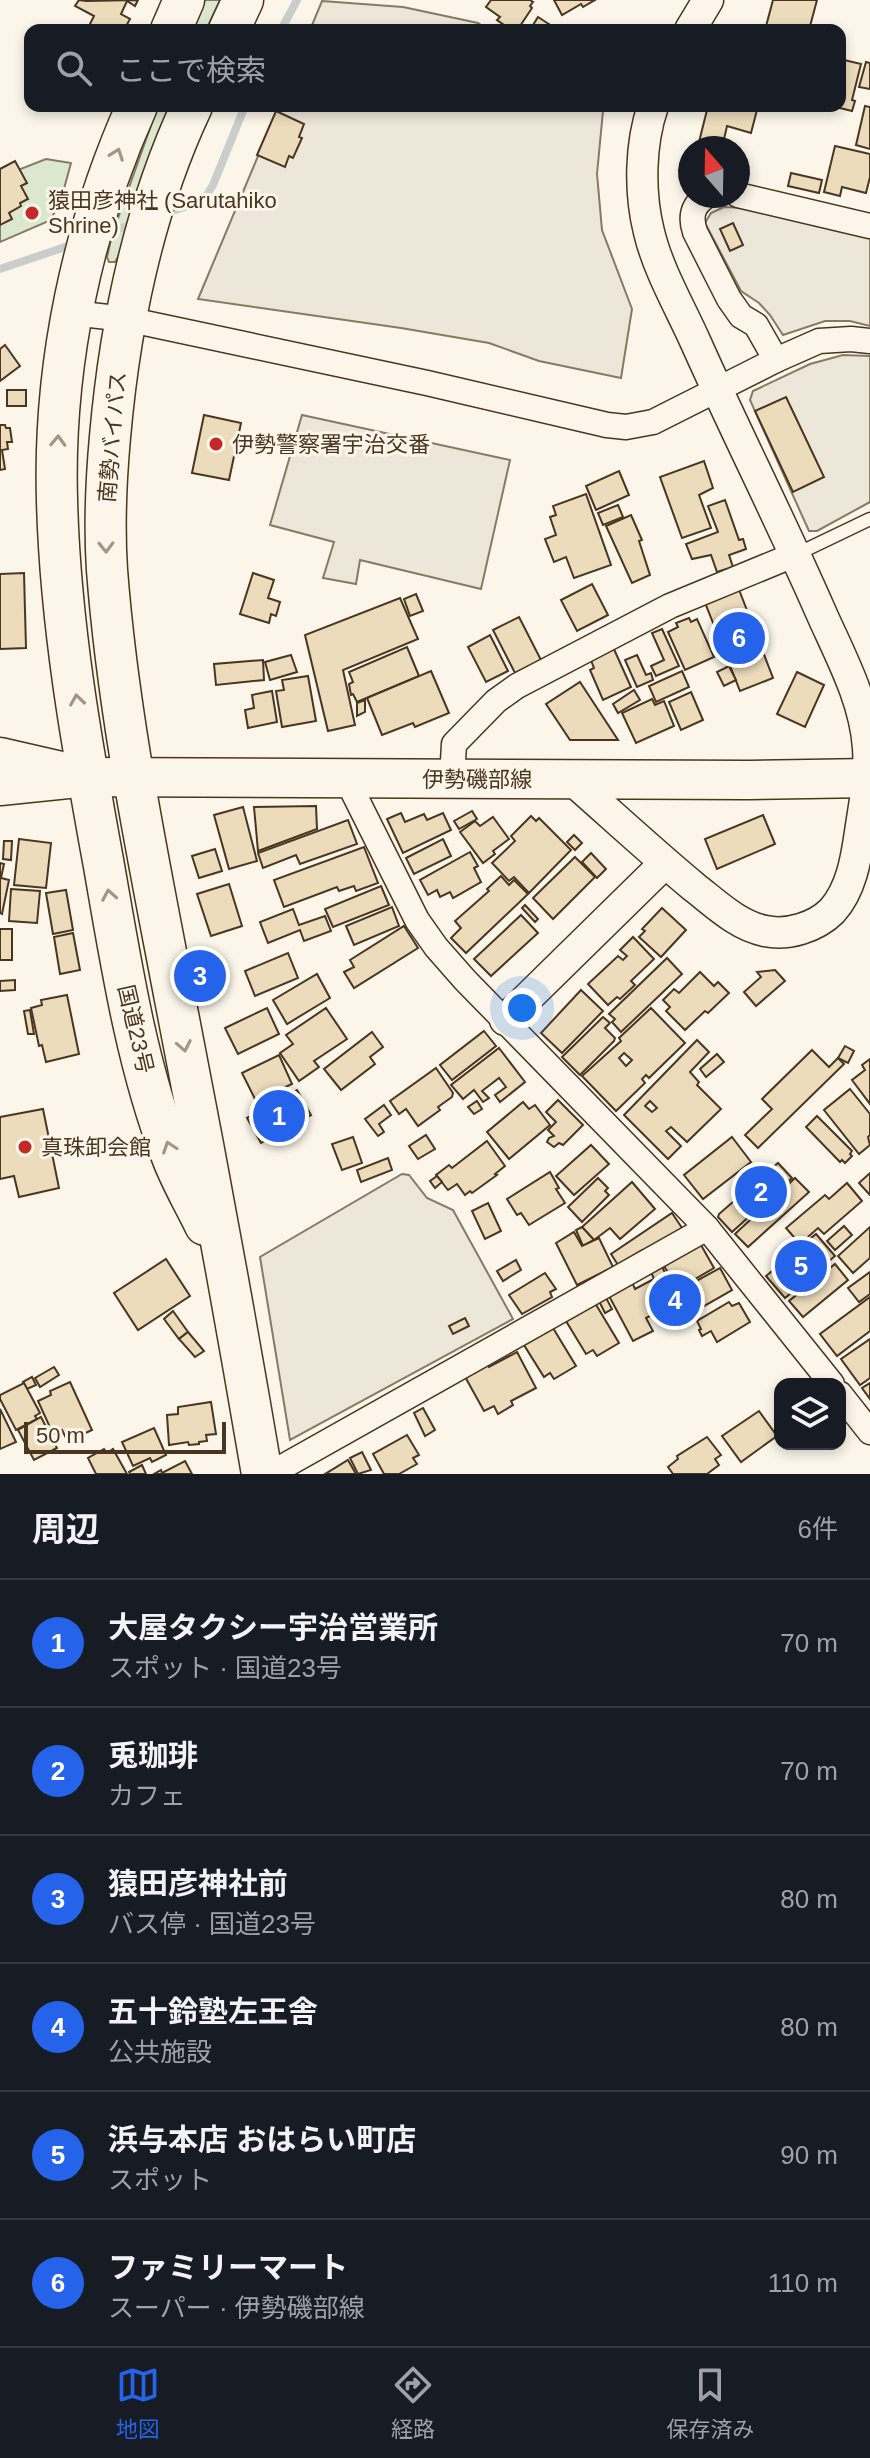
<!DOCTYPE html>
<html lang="ja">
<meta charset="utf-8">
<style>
body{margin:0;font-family:Helvetica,"Noto Sans JP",sans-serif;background:#242831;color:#f1f3f6}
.controls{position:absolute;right:24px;bottom:24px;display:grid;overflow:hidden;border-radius:16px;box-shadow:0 4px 12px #0003}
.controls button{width:72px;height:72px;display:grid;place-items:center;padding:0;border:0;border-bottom:2px solid #363941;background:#171b24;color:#f1f3f6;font:40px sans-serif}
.compass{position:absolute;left:678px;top:136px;width:72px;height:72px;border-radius:50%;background:#171b24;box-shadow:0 4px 12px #0003;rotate:340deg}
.scale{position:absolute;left:24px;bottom:20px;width:202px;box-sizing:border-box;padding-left:8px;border:4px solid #4a3520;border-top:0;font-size:22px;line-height:28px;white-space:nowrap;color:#4a3520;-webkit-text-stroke:6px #fbf6e9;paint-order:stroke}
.you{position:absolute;left:522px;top:1008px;width:28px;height:28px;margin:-20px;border:6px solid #fff;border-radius:50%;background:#1a73e8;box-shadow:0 0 0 12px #1a73e833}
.badge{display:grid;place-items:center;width:52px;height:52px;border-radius:50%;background:#2563eb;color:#fff;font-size:26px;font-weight:700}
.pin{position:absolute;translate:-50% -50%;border:4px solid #fff;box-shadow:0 2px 8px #0006}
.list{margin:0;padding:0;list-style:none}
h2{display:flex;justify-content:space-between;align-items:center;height:104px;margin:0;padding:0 32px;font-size:34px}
h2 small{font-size:26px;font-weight:400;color:#9ea1a6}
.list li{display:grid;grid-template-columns:52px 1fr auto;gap:24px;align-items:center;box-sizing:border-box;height:128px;padding:0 32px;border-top:2px solid #363941}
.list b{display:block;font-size:30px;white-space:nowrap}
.list p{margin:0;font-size:26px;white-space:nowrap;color:#9ea1a6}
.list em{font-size:26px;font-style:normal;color:#9ea1a6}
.icon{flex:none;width:44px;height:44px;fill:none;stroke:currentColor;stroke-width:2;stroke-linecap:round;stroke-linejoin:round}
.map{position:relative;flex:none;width:870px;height:1474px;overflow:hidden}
.search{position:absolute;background:#171b24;box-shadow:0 4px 12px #0003;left:24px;right:24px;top:24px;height:88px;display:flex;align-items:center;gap:20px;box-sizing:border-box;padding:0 28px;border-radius:16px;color:#9ea1a6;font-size:30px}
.sheet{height:872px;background:#171b24}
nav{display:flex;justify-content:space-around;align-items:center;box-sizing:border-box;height:112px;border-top:2px solid #363941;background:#171b24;font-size:22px;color:#9ea1a6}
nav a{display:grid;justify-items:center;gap:4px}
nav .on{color:#2563eb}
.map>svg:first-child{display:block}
.green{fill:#dce7d0;stroke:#887966;stroke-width:2}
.parking{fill:#ede7d9;stroke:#887966;stroke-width:2}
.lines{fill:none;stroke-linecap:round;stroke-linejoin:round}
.stream{stroke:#c9cecd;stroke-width:8}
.building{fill:#ecdcbc;stroke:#4a3520;stroke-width:2;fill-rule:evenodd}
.service-casing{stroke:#4a3520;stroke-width:15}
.minor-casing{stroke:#4a3520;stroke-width:27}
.tertiary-casing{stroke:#4a3520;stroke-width:33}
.primary-casing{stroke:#4a3520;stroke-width:41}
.trunk-casing{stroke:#4a3520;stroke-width:43}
.service{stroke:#fbf6e9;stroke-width:12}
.minor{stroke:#fbf6e9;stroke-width:24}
.tertiary{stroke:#fbf6e9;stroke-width:30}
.primary{stroke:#fbf6e9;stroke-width:38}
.trunk{stroke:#fbf6e9;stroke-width:40}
.oneway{stroke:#a29684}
.poi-dot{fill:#c62828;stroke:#fbf6e9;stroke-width:3}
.labels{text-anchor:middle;stroke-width:6;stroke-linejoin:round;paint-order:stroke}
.poi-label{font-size:22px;fill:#4a3520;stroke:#fbf6e9;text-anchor:start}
.street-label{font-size:22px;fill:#4a3520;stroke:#fbf6e9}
</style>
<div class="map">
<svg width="870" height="1474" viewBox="0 0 870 1474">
<rect width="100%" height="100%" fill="#fbf6e9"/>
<g class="green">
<path d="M205,0H220L206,30H190Z"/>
<path d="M158,106H170L158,133L118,257L115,262H109L107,257L112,235Z"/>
<path d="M46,159L71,163L62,196L51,220L0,242V177Z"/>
</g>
<g class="parking">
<path d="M322,1L403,7L478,23L488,30H310Z"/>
<path d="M279,106H596L603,111L597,174L602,230L632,309L621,378L539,361L489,343L401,328L198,299Z"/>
<path d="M724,207L748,208L870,237V326L850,321H825L783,335L770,315L759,303L741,291L705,223L711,213Z"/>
<path d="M843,355L870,356V502L817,531H809L750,400L753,391L810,364Z"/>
<path d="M302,415L510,460L481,589L360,560L356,584L323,578L334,542L270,525Z"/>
<path d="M402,1174L409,1175L427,1198L453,1210L513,1319L290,1440L260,1257Z"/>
</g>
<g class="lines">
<g class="stream">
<path d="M281,30L297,0"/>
<path d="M166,213L203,201L213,185L245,106"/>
<path d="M105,233L134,224"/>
<path d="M0,269L77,243"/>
</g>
</g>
<g class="building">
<path d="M79,0L86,1L138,0L135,6L127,1L121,14L130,19L124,30H87L94,16L75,6Z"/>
<path d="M491,0H530L533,2L530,6L532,8L518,29L511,30L497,20L500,17L486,7Z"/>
<path d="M554,0H595L583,7L581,4L562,15Z"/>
<path d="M773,0H817L809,30H765Z"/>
<path d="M538,17L558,30H530Z"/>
<path d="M840,59L861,64L852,100L855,101L852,111L832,106H840Z"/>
<path d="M866,62L870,63V89L859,87Z"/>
<path d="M708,106H758L751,133L727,126L722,148L699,142Z"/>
<path d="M865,106L870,107V149L856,145Z"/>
<path d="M276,111L304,124L299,137L302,138L293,158L289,156L285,167L257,155Z"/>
<path d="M835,146L870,154V177L866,193L842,187L840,196L824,192Z"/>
<path d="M15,161L27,183L21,186L28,199L20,203L21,206L9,213L12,219L0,225V169Z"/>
<path d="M791,173L822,180L819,193L788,186Z"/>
<path d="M733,223L743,245L730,251L720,229Z"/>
<path d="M5,345L20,366L0,381V349Z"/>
<rect x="7" y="390" width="19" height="16"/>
<path d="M786,397L824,477L793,492L755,411Z"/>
<path d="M204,415L241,423L229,480L192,473Z"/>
<path d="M0,425H5L6,428H10L12,442H7L8,449L2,450L5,469L0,470Z"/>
<path d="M704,461L713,488L699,495L711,528L682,538L660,477Z"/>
<path d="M619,471L629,495L596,510L586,486Z"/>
<path d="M586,494L611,565L574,578L566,557L554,562L545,539L556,535L550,517L556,515L553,506Z"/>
<path d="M725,500L739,540L743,539L746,549L729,555L733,567L717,572L711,555L692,559L686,544L718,532L708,506Z"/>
<path d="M618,505L623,517L603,525L598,513Z"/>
<path d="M631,515L642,540L639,541L650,575L632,583L606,526Z"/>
<path d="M24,573L26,648L0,649V574Z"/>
<path d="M253,573L274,580L268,598L280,602L276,616L271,614L269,623L240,614Z"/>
<path d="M592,584L608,615L577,631L561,600Z"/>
<path d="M738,587L773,678L740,691L704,600Z"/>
<path d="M416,594L423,611L410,616L404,599Z"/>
<path d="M400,598L418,639L343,670L355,725L328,731L305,635Z"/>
<path d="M519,617L541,660L515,673L493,630Z"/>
<path d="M689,618L691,622L697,619L714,657L685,670L668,632L678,627L676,623Z"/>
<path d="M662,629L679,666L656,676L651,666L664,660L652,633Z"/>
<path d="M490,635L508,671L486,682L468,647Z"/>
<path d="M407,647L419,676L357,702L353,694L351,695L349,684L353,682L349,672Z"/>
<path d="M613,647L631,687L603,700L590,670L594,668L590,658Z"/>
<path d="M291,655L297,672L270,680L265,662Z"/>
<path d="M637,655L646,675L651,673L653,680L637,687L625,660Z"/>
<path d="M263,660L264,680L216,685L214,664Z"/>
<path d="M729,666L736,680L724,686L717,672Z"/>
<path d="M431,671L449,713L415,727L413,723L382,735L367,698Z"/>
<path d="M682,671L689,687L656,702L649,686Z"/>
<path d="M797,672L824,685L805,727L777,714Z"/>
<path d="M308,676L316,721L282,727L276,691L284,690L282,680Z"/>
<path d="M580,682L618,740H570L546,704Z"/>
<path d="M634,690L640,700L618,713L613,704Z"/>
<path d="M272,691L277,722L248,728L245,710L254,708L252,695Z"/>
<path d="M691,692L703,720L681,730L669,702Z"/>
<path d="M652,699L655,705L664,701L674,726L636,743L622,713Z"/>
<path d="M365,700V712L357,716V703Z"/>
<path d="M316,806L317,829L258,851L254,807Z"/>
<path d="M243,807L257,861L229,869L214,815Z"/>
<path d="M472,811L477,819L459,829L454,821Z"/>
<path d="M401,813L405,822L424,814L427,820L443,813L451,830L403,853L387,819Z"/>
<path d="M763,815L775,844L717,869L705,839Z"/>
<path d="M531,816L536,821L539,818L571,850L529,893L514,877L509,881L492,863L515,841L511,836Z"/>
<path d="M493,817L509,839L493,851L495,854L483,863L460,832L475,821L480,826Z"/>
<path d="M348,820L357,844L300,864L296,855L263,868L258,853Z"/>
<path d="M574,835L582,843L575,850L567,842Z"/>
<path d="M19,839L51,843L46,888L14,885Z"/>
<path d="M443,839L451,856L414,874L406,858Z"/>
<path d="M4,841H12L11,860L3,859Z"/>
<path d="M364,847L378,883L356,891L354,886L339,891L337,887L284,907L274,880Z"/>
<path d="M215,849L222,871L199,878L192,856Z"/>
<path d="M470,852L478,866L474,868L481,882L453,898L450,892L440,897L437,890L428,895L420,880Z"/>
<path d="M591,853L606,869L597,878L582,862Z"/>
<path d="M575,857L595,877L553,919L533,898Z"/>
<path d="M0,863L4,864L1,878L9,880L2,914L0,913Z"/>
<path d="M501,876L509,885L514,880L528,894L466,953L451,938L461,928L455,921L489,891L487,889Z"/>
<path d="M229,884L242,926L211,936L197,894Z"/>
<path d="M381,886L389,905L333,927L325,909Z"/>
<path d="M11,889L40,891L37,923L9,921Z"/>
<path d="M66,890L73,930L53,934L46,893Z"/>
<path d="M525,905L538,919L535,922L522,908Z"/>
<path d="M392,907L399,926L354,945L346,926Z"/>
<path d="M662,908L686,930L661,957L639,937L645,931L642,929Z"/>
<path d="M293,909L299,925L325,916L331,931L304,941L300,930L268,943L260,922Z"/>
<path d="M521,915L538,933L491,976L474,959Z"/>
<path d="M404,926L418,948L354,988L344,972L354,967L350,960Z"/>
<rect x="0" y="929" width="12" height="31"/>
<path d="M73,933L80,970L60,974L54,937Z"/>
<path d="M633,937L654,959L631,981L635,985L620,999L617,997L608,1005L588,984L618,956L623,960L627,956L620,950Z"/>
<path d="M288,953L298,978L255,996L245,971Z"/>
<path d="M667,958L682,974L621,1032L612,1022L615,1019L609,1014Z"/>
<path d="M775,970L785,981L756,1006L744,992L761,977L757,972Z"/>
<path d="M700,972L714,986L718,982L729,993L708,1013L705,1011L685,1030L666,1011L670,1007L663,1000L674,989L679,993Z"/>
<path d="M317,974L330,998L287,1024L273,1000Z"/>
<path d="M15,980V990L0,991V981Z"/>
<path d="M581,990L603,1011L562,1053L541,1033Z"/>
<path d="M67,995L79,1054L46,1062L42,1045L39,1046L31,1008L42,1005L41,1000Z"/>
<path d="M267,1008L279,1034L238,1054L225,1028Z"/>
<path d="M326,1008L347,1039L314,1061L319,1067L299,1081L280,1053L293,1044L286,1035Z"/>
<path d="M651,1008L685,1043L649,1078L646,1075L642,1079L645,1083L616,1111L582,1076L621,1041L619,1038ZM624,1053L632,1060L626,1066L619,1058Z"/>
<path d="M30,1010L34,1034H28L24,1011Z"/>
<path d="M603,1017L610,1023L605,1028L615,1038L614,1041L580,1075L562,1057Z"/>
<path d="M484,1031L496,1046L452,1080L440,1065Z"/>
<path d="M372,1032L383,1047L370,1057L375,1064L341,1090L324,1069Z"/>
<path d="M697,1040L709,1052L690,1072L699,1082L697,1085L721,1109L687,1142L671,1127L666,1131L681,1146L668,1159L624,1115ZM650,1101L657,1108L652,1112L645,1106Z"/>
<path d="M845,1046L854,1051L848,1063L838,1058Z"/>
<path d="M499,1048L525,1082L500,1102L495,1095L506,1087L499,1078L482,1091L489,1098L483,1102L474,1090L463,1099L451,1085Z"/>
<path d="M812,1050L829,1067L838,1058L844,1064L758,1148L745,1135L772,1109L762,1099Z"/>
<path d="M717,1054L724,1062L706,1077L700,1069Z"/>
<path d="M279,1055L292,1084L256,1101L242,1073Z"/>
<path d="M870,1059V1104L852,1080L865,1070L862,1065Z"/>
<path d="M436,1068L453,1093L452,1097L438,1107L440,1110L418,1126L406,1109L399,1114L390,1101Z"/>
<path d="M850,1089L870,1114V1135L868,1137L870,1145L859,1154L824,1110Z"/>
<path d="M297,1090L311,1115L261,1143L247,1118Z"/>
<path d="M558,1100L583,1125L563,1145L559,1143L554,1147L547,1142L549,1138L554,1136L548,1130L556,1122L546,1112Z"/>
<path d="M477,1101L482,1109L474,1114L468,1107Z"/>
<path d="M523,1102L529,1109L535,1105L550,1125L509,1159L487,1132Z"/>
<path d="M384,1105L391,1115L379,1124L384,1132L378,1136L365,1119Z"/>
<path d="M43,1109L59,1188L19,1197L14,1176L0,1179V1117Z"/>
<path d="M817,1116L852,1151L850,1154L852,1156L845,1163L842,1160L840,1162L806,1127Z"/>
<path d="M426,1135L435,1149L418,1159L409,1146Z"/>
<path d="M353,1137L362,1163L342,1170L332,1144Z"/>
<path d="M732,1137L751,1162L703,1199L684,1175Z"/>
<path d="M487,1141L505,1166L495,1174L497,1175L472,1193L470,1191L465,1195L457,1184L448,1190L436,1175L449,1165L452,1168Z"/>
<path d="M591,1145L609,1164L574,1195L556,1176Z"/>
<path d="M388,1158L392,1170L361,1182L357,1170Z"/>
<path d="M778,1163L792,1178L732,1232L718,1217L719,1214Z"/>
<path d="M550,1172L559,1188L556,1189L565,1203L529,1225L521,1213L517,1215L507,1199Z"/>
<path d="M870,1173V1195L859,1183Z"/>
<path d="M437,1176L442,1182L435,1188L430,1181Z"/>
<path d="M598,1178L608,1188L605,1191L609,1195L582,1222L568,1207Z"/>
<path d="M795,1178L809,1192L748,1247L735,1234Z"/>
<path d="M632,1182L655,1209L620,1239L610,1228L594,1240L582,1227Z"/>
<path d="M847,1183L862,1201L824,1234L818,1228L800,1244L786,1228L825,1195L829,1199Z"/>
<path d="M488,1203L501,1231L485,1239L472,1211Z"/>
<path d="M672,1213L682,1228L644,1253L642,1250L618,1265L611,1254Z"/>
<path d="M844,1226L852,1235L835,1250L827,1241Z"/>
<path d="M582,1227L594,1240L583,1246L576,1230Z"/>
<path d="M870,1227V1258L853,1273L838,1256Z"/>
<path d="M574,1232L582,1246L599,1238L613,1267L577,1285L556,1243Z"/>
<path d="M816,1234L835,1256L785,1298L766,1276Z"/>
<path d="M701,1245L714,1268L678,1289L664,1266Z"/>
<path d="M166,1259L190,1296L138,1330L114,1293Z"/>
<path d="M516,1260L521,1270L503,1281L497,1271Z"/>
<path d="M835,1264L848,1280L803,1317L789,1301Z"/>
<path d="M662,1267L680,1301L646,1318L653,1331L633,1341L608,1294L632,1282L635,1289L654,1279L651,1272Z"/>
<path d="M720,1268L732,1290L690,1314L678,1291Z"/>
<path d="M870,1272V1294L859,1302L848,1288Z"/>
<path d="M545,1273L556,1289L550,1292L552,1297L522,1314L509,1295Z"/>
<path d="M604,1294L612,1309L605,1313L597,1297Z"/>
<path d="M870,1297V1331L837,1356L820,1334Z"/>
<path d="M729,1302L732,1306L739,1303L750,1322L717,1342L711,1331L702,1336L699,1330L701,1329L697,1321Z"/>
<path d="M595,1303L619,1343L597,1356L593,1350L586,1354L566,1321Z"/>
<path d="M173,1311L188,1332L179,1339L164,1319Z"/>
<path d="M465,1318L469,1326L453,1334L449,1326Z"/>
<path d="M553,1328L576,1366L554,1379L550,1373L544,1377L524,1345Z"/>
<path d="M188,1332L204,1351L195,1357L179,1339Z"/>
<path d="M870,1339V1378L860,1385L841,1359Z"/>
<path d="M517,1352L536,1388L511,1401L513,1405L498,1414L494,1406L484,1411L463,1373L485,1360L489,1367Z"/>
<path d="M54,1367L59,1375L40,1387L35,1378Z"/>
<path d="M32,1377L36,1385L27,1389L23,1382Z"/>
<path d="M70,1382L92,1430L75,1438L73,1435L66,1438L62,1430L53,1434L38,1401L51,1395L50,1391Z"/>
<path d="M24,1383L40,1413L35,1416L37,1419L16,1430L0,1399V1395Z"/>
<path d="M870,1383V1399L862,1388Z"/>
<path d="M211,1402L216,1434L206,1435L207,1441L199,1442V1444L189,1445L188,1442L169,1445L167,1415L178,1414V1407Z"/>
<path d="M423,1408L435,1430L425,1436L414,1413Z"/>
<path d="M0,1409L16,1442L0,1449Z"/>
<path d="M759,1411L777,1436L741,1462L722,1436Z"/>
<path d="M41,1417L57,1448L34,1460L18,1430Z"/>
<path d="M154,1428L166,1455L152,1462L150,1458L133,1466L122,1442Z"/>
<path d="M407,1435L419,1455L413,1458L417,1464L399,1474H384L373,1454Z"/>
<path d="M707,1437L721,1455L715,1459L719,1465L707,1474H673L668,1467L678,1459L677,1456Z"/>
<path d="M104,1449L107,1453L113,1449L127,1474H96L88,1458Z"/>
<path d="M362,1452L371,1470L358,1474L350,1458Z"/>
<path d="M348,1460L356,1474H325Z"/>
<path d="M185,1461L192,1474H154L161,1470L162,1473Z"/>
<path d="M142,1465L146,1474H130L129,1472Z"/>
</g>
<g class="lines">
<defs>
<path id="service" d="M797,554L870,519"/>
<g id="minor">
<path d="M738,195L870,226"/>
<path d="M706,196C692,206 690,217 695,232L729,299L741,316L756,325L776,360"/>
<path d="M72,313L126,319L427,383L607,425L626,427L653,422L776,360L819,341L851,339L870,341"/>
<path d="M346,778L417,920L436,947L465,980L707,1228L832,1384"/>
<path d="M452,778L454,744L496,701L517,686L670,606L796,554"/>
<path d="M840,1394L870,1432"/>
<path d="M270,1474L707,1228"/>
</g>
<g id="tertiary">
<path d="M690,30L708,0"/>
<path d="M571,779C612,815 652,852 694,887C716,904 737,925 765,931C788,936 816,927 832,911C851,890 856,860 860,832C864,805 870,776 868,748C865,702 842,659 823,617C783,525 737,435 696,343C680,307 658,270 649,232C639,192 640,144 653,106"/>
<path d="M505,1020L665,863"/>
</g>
<g id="primary">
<path d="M0,757L61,771"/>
<path d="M0,786L87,777L749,780L870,778"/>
</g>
<g id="trunk">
<path d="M171,30L184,0"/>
<path d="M229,30L243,0"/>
<path d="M137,106C82,228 53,366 57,500C60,623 82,746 104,866C121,963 136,1062 171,1154C180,1179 194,1202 205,1225"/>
<path d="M192,106C143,210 120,323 110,437C106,481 104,525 107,570C118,714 148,857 175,999C206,1157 235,1315 262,1474"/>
</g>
</defs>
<use href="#service" class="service-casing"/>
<use href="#minor" class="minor-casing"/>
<use href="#tertiary" class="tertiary-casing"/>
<use href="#primary" class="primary-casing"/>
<use href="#trunk" class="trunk-casing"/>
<use href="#service" class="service"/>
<use href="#minor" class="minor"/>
<use href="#tertiary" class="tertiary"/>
<use href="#primary" class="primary"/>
<use href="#trunk" class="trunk"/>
</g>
<defs><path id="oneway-chevron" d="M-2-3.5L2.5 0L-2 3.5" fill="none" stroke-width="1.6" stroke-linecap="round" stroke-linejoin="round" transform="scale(2)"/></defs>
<g class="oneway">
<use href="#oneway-chevron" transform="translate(117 154) rotate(-70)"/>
<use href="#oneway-chevron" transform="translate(58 441) rotate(-88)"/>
<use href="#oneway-chevron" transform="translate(106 547) rotate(89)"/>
<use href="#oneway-chevron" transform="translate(77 700) rotate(-98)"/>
<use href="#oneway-chevron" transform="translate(109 895) rotate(-100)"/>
<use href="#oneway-chevron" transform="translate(184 1046) rotate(79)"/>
<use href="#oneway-chevron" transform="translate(169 1147) rotate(-109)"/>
</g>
<g class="poi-dot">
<circle cx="32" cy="213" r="8"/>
<circle cx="216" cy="444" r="8"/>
<circle cx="25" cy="1147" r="8"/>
</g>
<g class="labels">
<g class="poi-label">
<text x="48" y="208">猿田彦神社 (Sarutahiko<tspan x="48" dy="25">Shrine)</tspan></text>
<text x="232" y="452">伊勢警察署宇治交番</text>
<text x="41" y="1155">真珠卸会館</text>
</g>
<g class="street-label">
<text transform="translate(112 437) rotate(-85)" y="8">南勢バイパス</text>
<text x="477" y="787">伊勢磯部線</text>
<text transform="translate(136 1029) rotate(77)" y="8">国道23号</text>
</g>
</g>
</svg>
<div class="controls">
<button><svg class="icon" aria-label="layers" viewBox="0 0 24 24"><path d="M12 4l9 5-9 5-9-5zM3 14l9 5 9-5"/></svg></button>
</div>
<svg class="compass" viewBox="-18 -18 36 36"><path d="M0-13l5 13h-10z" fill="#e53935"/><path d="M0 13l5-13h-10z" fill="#9ea1a6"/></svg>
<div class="scale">50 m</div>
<div class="you"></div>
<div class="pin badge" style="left:279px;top:1116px">1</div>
<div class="pin badge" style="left:761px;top:1192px">2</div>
<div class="pin badge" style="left:200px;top:976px">3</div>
<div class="pin badge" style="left:675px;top:1300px">4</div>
<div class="pin badge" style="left:801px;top:1266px">5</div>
<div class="pin badge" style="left:739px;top:638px">6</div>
<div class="search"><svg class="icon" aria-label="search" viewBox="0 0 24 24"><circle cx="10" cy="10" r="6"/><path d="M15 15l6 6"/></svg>ここで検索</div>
</div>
<section class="sheet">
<h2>周辺<small>6件</small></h2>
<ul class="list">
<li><span class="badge">1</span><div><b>大屋タクシー宇治営業所</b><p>スポット · 国道23号</p></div><em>70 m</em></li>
<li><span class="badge">2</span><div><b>兎珈琲</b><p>カフェ</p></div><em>70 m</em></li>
<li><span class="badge">3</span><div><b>猿田彦神社前</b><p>バス停 · 国道23号</p></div><em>80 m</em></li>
<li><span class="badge">4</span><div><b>五十鈴塾左王舎</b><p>公共施設</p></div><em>80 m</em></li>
<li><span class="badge">5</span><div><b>浜与本店 おはらい町店</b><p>スポット</p></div><em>90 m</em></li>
<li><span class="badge">6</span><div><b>ファミリーマート</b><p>スーパー · 伊勢磯部線</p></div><em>110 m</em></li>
</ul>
</section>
<nav>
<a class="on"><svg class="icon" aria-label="map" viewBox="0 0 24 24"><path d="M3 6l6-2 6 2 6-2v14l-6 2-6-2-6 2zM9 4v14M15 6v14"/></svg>地図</a>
<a><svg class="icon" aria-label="directions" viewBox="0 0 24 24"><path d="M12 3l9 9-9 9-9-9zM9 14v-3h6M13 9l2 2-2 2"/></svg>経路</a>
<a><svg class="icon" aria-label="saved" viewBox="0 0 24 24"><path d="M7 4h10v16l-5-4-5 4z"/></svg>保存済み</a>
</nav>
